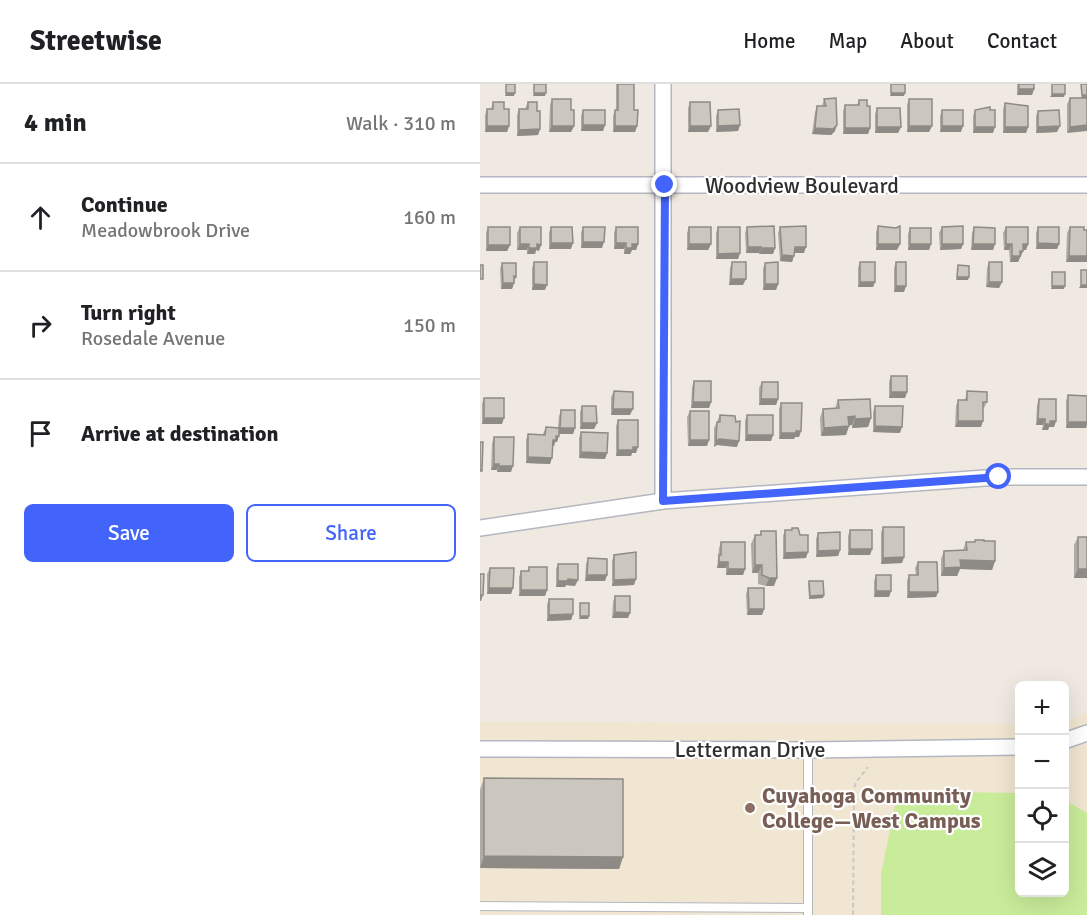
<!DOCTYPE html>
<meta charset="utf-8">
<style>
body{margin:0;font-family:Signika,sans-serif;background:#f6f6f6;color:#202124}
.controls{position:absolute;right:18px;bottom:18px;display:grid;overflow:hidden;border-radius:9px;box-shadow:0 6px 24px #0002}
.controls button{width:54px;height:54px;display:grid;place-items:center;padding:0;border:0;border-bottom:2px solid #e0e0e0;background:#fff;color:#202124;font:30px sans-serif}
.stop{position:absolute;width:18px;height:18px;margin:-14px;border:4px solid #4264fb;border-radius:50%;background:#fff}
.stop.end{background:#4264fb;border-color:#fff;box-shadow:0 2px 6px #0008}
.list{margin:0;padding:0;list-style:none}
h2{display:flex;justify-content:space-between;align-items:center;height:78px;margin:0;padding:0 24px;font-size:26px}
h2 small{font-size:20px;font-weight:400;color:#757577}
.list li{display:grid;grid-template-columns:39px 1fr auto;gap:18px;align-items:center;box-sizing:border-box;height:108px;padding:0 24px;border-top:2px solid #e0e0e0}
.list b{display:block;font-size:22px;white-space:nowrap}
.list p{margin:0;font-size:20px;white-space:nowrap;color:#757577}
.list em{font-size:20px;font-style:normal;color:#757577}
.actions{display:flex;gap:12px;padding:18px 24px}
.actions a{flex:1;padding:14px 0;border:2px solid #4264fb;border-radius:9px;text-align:center;font-size:21px;color:#4264fb}
.actions .main{background:#4264fb;color:#fff}
.icon{flex:none;width:33px;height:33px;fill:none;stroke:currentColor;stroke-width:2;stroke-linecap:round;stroke-linejoin:round}
.map{position:relative;flex:none;width:607px;height:831px;overflow:hidden}
header{display:flex;align-items:center;gap:36px;box-sizing:border-box;height:84px;padding:0 30px;background:#fff;border-bottom:2px solid #e0e0e0}
header strong{font-size:28px}
nav{display:flex;gap:33px;margin-inline-start:auto;font-size:21px}
main{display:flex}
aside{flex:1;background:#fff}
.map>svg:first-child{display:block}
.education{fill:#f0e6d1}
.pitch{fill:#c9ec9a}
.lines{fill:none;stroke-linecap:round;stroke-linejoin:round}
.lane-casing{stroke:#b4b7c1;stroke-width:10}
.street-casing{stroke:#b4b7c1;stroke-width:18}
.path{stroke:#c9c9c9;stroke-width:2;stroke-dasharray:4.5 3;stroke-linecap:butt}
.lane{stroke:#fff;stroke-width:8}
.street{stroke:#fff;stroke-width:15}
.wall{fill:#afaba4}
.shaded-wall{fill:#8e8b86}
.building{fill:#cbc7bf;stroke:#8e8b86;stroke-width:1.5}
.route{stroke:#4264fb;stroke-width:8}
.education-dot{fill:#8d6e63;stroke:#fff;stroke-width:2}
.labels{text-anchor:middle;stroke-width:4.5;stroke-linejoin:round;paint-order:stroke}
.street-label{font-size:22px;fill:#2e2e2e;stroke:#fff}
.education-label{font-size:22px;font-weight:bold;fill:#785e54;stroke:#fff;text-anchor:start}
</style>
<header>
<strong>Streetwise</strong>
<nav><a>Home</a><a>Map</a><a>About</a><a>Contact</a></nav>
</header>
<main>
<aside>
<h2>4 min<small>Walk · 310 m</small></h2>
<ul class="list">
<li><svg class="icon" aria-label="ahead" viewBox="0 0 24 24"><path d="M12 20V5M6 11l6-6 6 6"/></svg><div><b>Continue</b><p>Meadowbrook Drive</p></div><em>160 m</em></li>
<li><svg class="icon" aria-label="right" viewBox="0 0 24 24"><path d="M7 20v-9h11M14 6l5 5-5 5"/></svg><div><b>Turn right</b><p>Rosedale Avenue</p></div><em>150 m</em></li>
<li><svg class="icon" aria-label="arrive" viewBox="0 0 24 24"><path d="M6 21V4h12l-3 4 3 4H6"/></svg><div><b>Arrive at destination</b></div></li>
</ul>
<div class="actions"><a class="main">Save</a><a>Share</a></div>
</aside>
<div class="map">
<svg width="607" height="831" viewBox="0 0 607 831">
<rect width="100%" height="100%" fill="#efe9e1"/>
<path class="education" d="M607,629V831H0V638L539,640L540,808H584L585,638Z"/>
<path class="pitch" d="M418,707L539,709L540,808H584L585,716L607,729V831H401V790Z"/>
<g class="lines">
<defs>
<g id="lane">
<path d="M328,666V831"/>
<path d="M0,822L328,824"/>
</g>
<g id="street">
<path d="M0,101H607"/>
<path d="M183,417V0"/>
<path d="M0,444L183,417L519,393H607"/>
<path d="M584,657L607,649"/>
<path d="M0,665L328,666L540,663"/>
</g>
</defs>
<use href="#lane" class="lane-casing"/>
<use href="#street" class="street-casing"/>
<path class="path" d="M373,831L374,705L376,698L388,683"/>
<use href="#lane" class="lane"/>
<use href="#street" class="street"/>
</g>
<g class="wall">
<path d="M136,0H154V26L157,42L155,48H133V32L135,26H136Z"/>
<path d="M537,0H554V5L552,11H537Z"/>
<path d="M590,14H607L587,49V20Z"/>
<path d="M72,15L91,26L94,42L91,48H69L70,21Z"/>
<path d="M344,15L355,47L351,51L332,50L335,28L337,22H342Z"/>
<path d="M429,15L452,42L449,48H427V21Z"/>
<path d="M379,16L387,22L390,44L388,50H363V27L365,21H377Z"/>
<path d="M13,18L24,25L29,42L27,48H5V31L7,25H11Z"/>
<path d="M48,18L57,27L60,45L58,51L37,52V31L39,25H45Z"/>
<path d="M210,18L228,48H208V24Z"/>
<path d="M525,19L548,43L546,49H523V25Z"/>
<path d="M397,24L421,43L418,49H395V30Z"/>
<path d="M103,26L125,41L123,47H101V32Z"/>
<path d="M238,26L260,41L258,47L236,48V32Z"/>
<path d="M462,26L481,48H460V32Z"/>
<path d="M495,26L513,49H493V32Z"/>
<path d="M558,27L577,48L556,49V32Z"/>
<path d="M398,142L420,160L417,166H396V148Z"/>
<path d="M8,143L30,161L27,167H6V149Z"/>
<path d="M40,143L59,167L56,166L55,170H47V166H37V149Z"/>
<path d="M71,143L91,165H69V149Z"/>
<path d="M103,143L122,164H101V149Z"/>
<path d="M136,143L158,160L156,166H152L150,170H144V165H134V149Z"/>
<path d="M209,143L231,160L228,166H207V149Z"/>
<path d="M238,143L260,169L258,175H236V149Z"/>
<path d="M267,143L295,164L293,170H279V169H266L265,149Z"/>
<path d="M300,143L324,169H314L312,178L300,177L298,149Z"/>
<path d="M462,143L483,160L481,165L460,166L459,149Z"/>
<path d="M494,143L515,160L513,166H491L492,149Z"/>
<path d="M526,143L548,160L546,166H543L541,173H540L538,178H530L529,166H524L523,149Z"/>
<path d="M558,143L579,160L577,165H556V149Z"/>
<path d="M590,143L607,178H586L587,149Z"/>
<path d="M430,144L451,160L449,166H428V150Z"/>
<path d="M54,178L65,206H52V184Z"/>
<path d="M252,178L263,201H249L250,184Z"/>
<path d="M380,178L395,198L393,203H378V184Z"/>
<path d="M416,178L424,208H414V184Z"/>
<path d="M509,178L522,198L519,204L506,203L507,184Z"/>
<path d="M22,179L36,193L32,205H21L20,185Z"/>
<path d="M285,179L298,200L296,206H283V185Z"/>
<path d="M411,292L427,308L425,314H409V298Z"/>
<path d="M214,297L231,318L229,324H211L212,303Z"/>
<path d="M282,298L298,315L296,321H279V304Z"/>
<path d="M134,307L150,331H131V313Z"/>
<path d="M487,307L507,318L504,324H503L501,343H475L476,322L478,316H485Z"/>
<path d="M588,311L607,312V340L606,344H586V317Z"/>
<path d="M4,314L22,340H2V320Z"/>
<path d="M559,315L576,337L574,343H569L568,346H562L563,341H556L557,321Z"/>
<path d="M358,316L391,334L388,343L372,344V341H369L366,351L341,352L340,334L343,325L355,324Z"/>
<path d="M301,319L321,347L319,353H315L314,355H299V325Z"/>
<path d="M102,322L117,339L114,345H100V328Z"/>
<path d="M395,322L420,349L393,348V328Z"/>
<path d="M81,326L95,344L93,350H79L77,358H75L74,362H73L70,380L46,379V356L48,350H63L66,343L78,344L79,332Z"/>
<path d="M210,327L227,362H208L207,333Z"/>
<path d="M240,331L257,363L237,361L234,363V344Z"/>
<path d="M267,331L293,351L291,357H265V337Z"/>
<path d="M138,336L156,369H152L151,372H136V342Z"/>
<path d="M101,348L127,369L125,375L99,374V354Z"/>
<path d="M14,353L31,388H17V386H11L12,359Z"/>
<path d="M403,443L424,473L422,479L401,480V449Z"/>
<path d="M312,444L326,474L303,475V452L305,446H311Z"/>
<path d="M370,446L392,465L390,471H368V452Z"/>
<path d="M281,447L294,502H286L278,500V489H272L271,460L275,451H280Z"/>
<path d="M338,449L360,466L358,472L336,473V455Z"/>
<path d="M598,453L607,494H594V461Z"/>
<path d="M495,456L504,457L515,477L512,486L480,485L477,492H461V475L464,467L483,466L486,458H494Z"/>
<path d="M241,458L265,485L263,491H246V484H237L239,464Z"/>
<path d="M134,471L154,501L132,502V477Z"/>
<path d="M108,474L127,491L125,497H105L106,480Z"/>
<path d="M438,478L458,508L456,513L427,514V497L429,491H436L435,484Z"/>
<path d="M78,480L95,502L86,501L85,503H76V485Z"/>
<path d="M49,483L67,506L65,512H39V493L41,487H48Z"/>
<path d="M10,484L33,504L31,510H7V490Z"/>
<path d="M396,491L411,507L409,513H394V497Z"/>
<path d="M329,497L344,511L343,514L329,515L328,500Z"/>
<path d="M268,504L284,525L282,531H267L266,510Z"/>
<path d="M135,512L148,534H132L133,518Z"/>
<path d="M69,515L93,530L91,536L67,537V521Z"/>
<path d="M4,694L143,773L139,785L0,784V706Z"/>
</g>
<g class="shaded-wall">
<path d="M539,5H554L552,11H537Z"/>
<path d="M26,9H35L34,12H25Z"/>
<path d="M54,9H66L65,12H53Z"/>
<path d="M411,9H425L424,12H410Z"/>
<path d="M572,10H585L584,13H570Z"/>
<path d="M602,11H607V14H601Z"/>
<path d="M103,41H125L123,47H101Z"/>
<path d="M260,41L258,47L236,48L238,42Z"/>
<path d="M357,41L355,47L351,51L332,50L335,44Z"/>
<path d="M607,41V47L587,49L590,43Z"/>
<path d="M7,42H29L27,48H5Z"/>
<path d="M72,42H94L91,48H69Z"/>
<path d="M135,42H157L155,48H133Z"/>
<path d="M210,42H231L228,48H208Z"/>
<path d="M429,42H452L449,48H427Z"/>
<path d="M462,42H483L481,48H460Z"/>
<path d="M580,42L577,48L556,49L558,43Z"/>
<path d="M397,43H421L418,49H395Z"/>
<path d="M495,43H515L513,49H493Z"/>
<path d="M525,43H548L546,49H523Z"/>
<path d="M365,44H390L388,50H363Z"/>
<path d="M60,45L58,51L37,52L39,46Z"/>
<path d="M103,158H124L122,164H101Z"/>
<path d="M71,159H93L91,165H69Z"/>
<path d="M136,159H146L144,165H134Z"/>
<path d="M558,159L579,160L577,165H556Z"/>
<path d="M40,160H49L47,166H37Z"/>
<path d="M57,160L61,161L59,167L56,166L55,170H47L49,164Z"/>
<path d="M152,160H158L156,166H152L150,170H144L146,164Z"/>
<path d="M209,160H231L228,166H207Z"/>
<path d="M398,160H420L417,166H396Z"/>
<path d="M430,160H451L449,166H428Z"/>
<path d="M462,160H483L481,165L460,166Z"/>
<path d="M493,160H515L513,166H491Z"/>
<path d="M526,160H532L529,166H524Z"/>
<path d="M543,160H548L546,166H540Z"/>
<path d="M8,161H30L27,167H6Z"/>
<path d="M268,163H281L279,169H266Z"/>
<path d="M315,163H326L324,169H312Z"/>
<path d="M281,164H295L293,170H279Z"/>
<path d="M540,167H543L538,178H530L532,172Z"/>
<path d="M260,169L258,175H236L238,170Z"/>
<path d="M302,171L314,172L312,178L300,177Z"/>
<path d="M589,172H607V178H586Z"/>
<path d="M477,193H489L488,196H476Z"/>
<path d="M251,195H266L263,201H249Z"/>
<path d="M380,198H395L393,203H378Z"/>
<path d="M509,198H522L519,204L506,203Z"/>
<path d="M23,199H34L32,205H21Z"/>
<path d="M54,200L67,201L65,206H52Z"/>
<path d="M285,200H298L296,206H283Z"/>
<path d="M601,201H607V204H599Z"/>
<path d="M416,202H426L424,208H414Z"/>
<path d="M572,202H585L584,205H571Z"/>
<path d="M411,308H427L425,314H409Z"/>
<path d="M281,315H298L296,321H279Z"/>
<path d="M213,318H231L229,324H211Z"/>
<path d="M133,325H153L150,331H131Z"/>
<path d="M375,332L372,341L365,342L368,333Z"/>
<path d="M4,334H24L22,340H2Z"/>
<path d="M391,334L388,343L372,344L375,335Z"/>
<path d="M558,335H565L563,341H556Z"/>
<path d="M478,337H503L501,343H475Z"/>
<path d="M570,337H576L574,343H569L568,346H562L565,340Z"/>
<path d="M588,338H607V340L606,344H586Z"/>
<path d="M102,339H117L114,345H100Z"/>
<path d="M369,342L366,351L341,352L344,344Z"/>
<path d="M395,342L422,343L420,349L393,348Z"/>
<path d="M80,344H95L93,350H78Z"/>
<path d="M316,347H321L319,353H315L314,355H299L301,349Z"/>
<path d="M267,351H293L291,357H265Z"/>
<path d="M76,352H79L77,358H75L74,362H71L73,356Z"/>
<path d="M239,355L259,357L257,363L237,361L234,363L236,357Z"/>
<path d="M210,356H229L227,362H208Z"/>
<path d="M153,363H158L156,369H152L151,372H136L138,366Z"/>
<path d="M101,368L127,369L125,375L99,374Z"/>
<path d="M48,373L72,374L70,380L46,379Z"/>
<path d="M14,380H19L17,386H11Z"/>
<path d="M19,382H33L31,388H17Z"/>
<path d="M370,465H392L390,471H368Z"/>
<path d="M360,466L358,472L336,473L338,467Z"/>
<path d="M328,468L326,474L303,475L305,469Z"/>
<path d="M424,473L422,479L401,480L403,474Z"/>
<path d="M480,476L515,477L512,486L480,485L477,492H461L464,484Z"/>
<path d="M239,478H248L246,484H237Z"/>
<path d="M275,481H282L278,489H272Z"/>
<path d="M248,485H265L263,491H246Z"/>
<path d="M598,485H607V494H594Z"/>
<path d="M107,491H127L125,497H105Z"/>
<path d="M289,494H297L294,502H286Z"/>
<path d="M88,495L98,496L95,502L86,501L85,503H76L78,497Z"/>
<path d="M156,495L154,501L132,502L134,496Z"/>
<path d="M9,504H33L31,510H7Z"/>
<path d="M41,506H67L65,512H39Z"/>
<path d="M396,507H411L409,513H394Z"/>
<path d="M429,508H458L456,513L427,514Z"/>
<path d="M0,511H3L1,517H0Z"/>
<path d="M344,511L343,514L329,515L330,512Z"/>
<path d="M269,525H284L282,531H267Z"/>
<path d="M135,528L150,529L148,534H132Z"/>
<path d="M93,530L91,536L67,537L69,531Z"/>
<path d="M100,532H109L108,535H99Z"/>
<path d="M4,772L143,773L139,785L0,784Z"/>
</g>
<g class="building">
<rect x="26" y="0" width="9" height="9"/>
<rect x="54" y="0" width="12" height="9"/>
<path d="M138,0H154V26H158L157,42H135V26H138Z"/>
<rect x="411" y="0" width="14" height="9"/>
<rect x="539" y="0" width="15" height="5"/>
<rect x="572" y="0" width="13" height="10"/>
<path d="M601,0H607V11H602Z"/>
<path d="M356,14L357,41L353,45L335,44L337,22H346L344,15Z"/>
<path d="M590,14H607V41L590,43Z"/>
<path d="M72,15H91V26H94V42H72Z"/>
<rect x="429" y="15" width="23" height="27"/>
<path d="M379,16H387V22H390V44H365V21H379Z"/>
<path d="M13,18H24V25H29V42H7V25H13Z"/>
<path d="M48,18H57V27H60V45L39,46V25H48Z"/>
<path d="M210,18H230L231,42H210Z"/>
<path d="M525,19L548,22V43H525Z"/>
<path d="M510,23V26H515V43H495V26Z"/>
<path d="M397,24H420L421,43H397Z"/>
<path d="M259,25L260,41L238,42V26Z"/>
<rect x="103" y="26" width="22" height="15"/>
<rect x="462" y="26" width="21" height="16"/>
<path d="M579,26L580,42L558,43V27Z"/>
<path d="M294,142L295,164H281V163H268L267,143Z"/>
<path d="M326,142V163H315L314,172L302,171L300,143Z"/>
<path d="M398,142L416,144L420,142V160H398Z"/>
<path d="M483,142V160H462V143Z"/>
<rect x="8" y="143" width="22" height="18"/>
<path d="M40,143H61V161L57,160V164H49V160H40Z"/>
<path d="M71,143H92L93,159H71Z"/>
<path d="M103,143H125L124,158H103Z"/>
<path d="M136,143H158V160H152V164H146V159H136Z"/>
<rect x="209" y="143" width="22" height="17"/>
<path d="M238,143H260V169L238,170Z"/>
<path d="M494,143L515,144V160H493Z"/>
<path d="M526,143H548V160H543V167H540V172H532V160H526Z"/>
<path d="M558,143H579V160L558,159Z"/>
<path d="M590,143H604V146H607V172H589Z"/>
<rect x="430" y="144" width="21" height="16"/>
<path d="M54,178H67V201L54,200Z"/>
<path d="M252,178H266V195H251Z"/>
<path d="M298,178V200H285V179Z"/>
<rect x="380" y="178" width="15" height="20"/>
<rect x="416" y="178" width="10" height="24"/>
<rect x="509" y="178" width="13" height="20"/>
<path d="M22,179H36V193L34,192V199H23Z"/>
<rect x="0" y="181" width="3" height="14"/>
<path d="M478,181L489,182V193H477Z"/>
<rect x="601" y="186" width="6" height="15"/>
<rect x="572" y="188" width="13" height="14"/>
<rect x="411" y="292" width="16" height="16"/>
<path d="M214,297H231V318H213Z"/>
<path d="M282,298H298V315H281Z"/>
<path d="M134,307L153,308V325H133Z"/>
<path d="M487,307L507,308V318H503V337H478V316H487Z"/>
<path d="M588,311L607,312V338H588Z"/>
<rect x="4" y="314" width="20" height="20"/>
<path d="M390,315L391,334L375,335V332L368,333L369,342L344,344L343,325L359,324L358,316Z"/>
<path d="M559,315H576V337H570V340H565V335H558Z"/>
<path d="M301,319H322L321,347H316V349H301Z"/>
<path d="M102,322H116L117,339H102Z"/>
<path d="M395,322H423L422,343L395,342Z"/>
<path d="M81,326H95V344H80Z"/>
<rect x="210" y="327" width="19" height="29"/>
<path d="M240,331L255,332L256,338L260,337L259,357L239,355L236,357L237,338H240Z"/>
<rect x="267" y="331" width="26" height="20"/>
<path d="M138,336H158V363H153V366H138Z"/>
<path d="M66,343L79,344V352H76V356H73L72,374L48,373V350L65,351Z"/>
<path d="M101,348L128,349L127,369L101,368Z"/>
<path d="M14,353H34L33,382H19V380H14Z"/>
<path d="M0,358H3L2,387H0Z"/>
<path d="M403,443H424V473L403,474Z"/>
<path d="M312,444H318L320,451H328V468L305,469V446H312Z"/>
<rect x="370" y="446" width="22" height="19"/>
<path d="M281,447H296L297,494H289L282,491V481H275V451H281Z"/>
<path d="M360,448V466L338,467V449Z"/>
<rect x="598" y="453" width="9" height="32"/>
<path d="M495,456H504V457H515V477L480,476L481,483L464,484V467L487,466L486,458H495Z"/>
<path d="M241,458H265V485H248V478H239V471H241Z"/>
<path d="M156,468V495L134,496V471Z"/>
<path d="M108,474L127,475V491H107Z"/>
<path d="M438,478H457L458,508H429V491H438Z"/>
<path d="M78,480H98V496L88,495L87,497H78Z"/>
<path d="M49,483H67V506H41V487H49Z"/>
<path d="M10,484H34L33,504H9Z"/>
<path d="M0,490H4L3,511H0Z"/>
<rect x="396" y="491" width="15" height="16"/>
<path d="M329,497H343L344,511L330,512Z"/>
<path d="M268,504H284V525H269Z"/>
<path d="M135,512H150V529L135,528Z"/>
<path d="M69,515H93V530L69,531Z"/>
<rect x="100" y="519" width="9" height="13"/>
<path d="M4,694L143,695V773L4,772Z"/>
</g>
<g class="lines">
<path class="route" d="M185,101L183,417L519,393"/>
</g>
<circle class="education-dot" cx="270" cy="724" r="6"/>
<g class="labels">
<g class="street-label">
<text x="322" y="109">Woodview Boulevard</text>
<text x="270" y="673">Letterman Drive</text>
</g>
<g class="education-label">
<text x="282" y="719">Cuyahoga Community<tspan x="282" dy="25">College—West Campus</tspan></text>
</g>
</g>
</svg>
<div class="controls">
<button>+</button>
<button>−</button>
<button><svg class="icon" aria-label="locate" viewBox="0 0 24 24"><circle cx="12" cy="12" r="6"/><path d="M12 2v4M12 18v4M2 12h4M18 12h4"/></svg></button>
<button><svg class="icon" aria-label="layers" viewBox="0 0 24 24"><path d="M12 4l9 5-9 5-9-5zM3 14l9 5 9-5"/></svg></button>
</div>
<div class="stop" style="left:519px;top:393px"></div>
<div class="stop end" style="left:185px;top:101px"></div>
</div>
</main>
